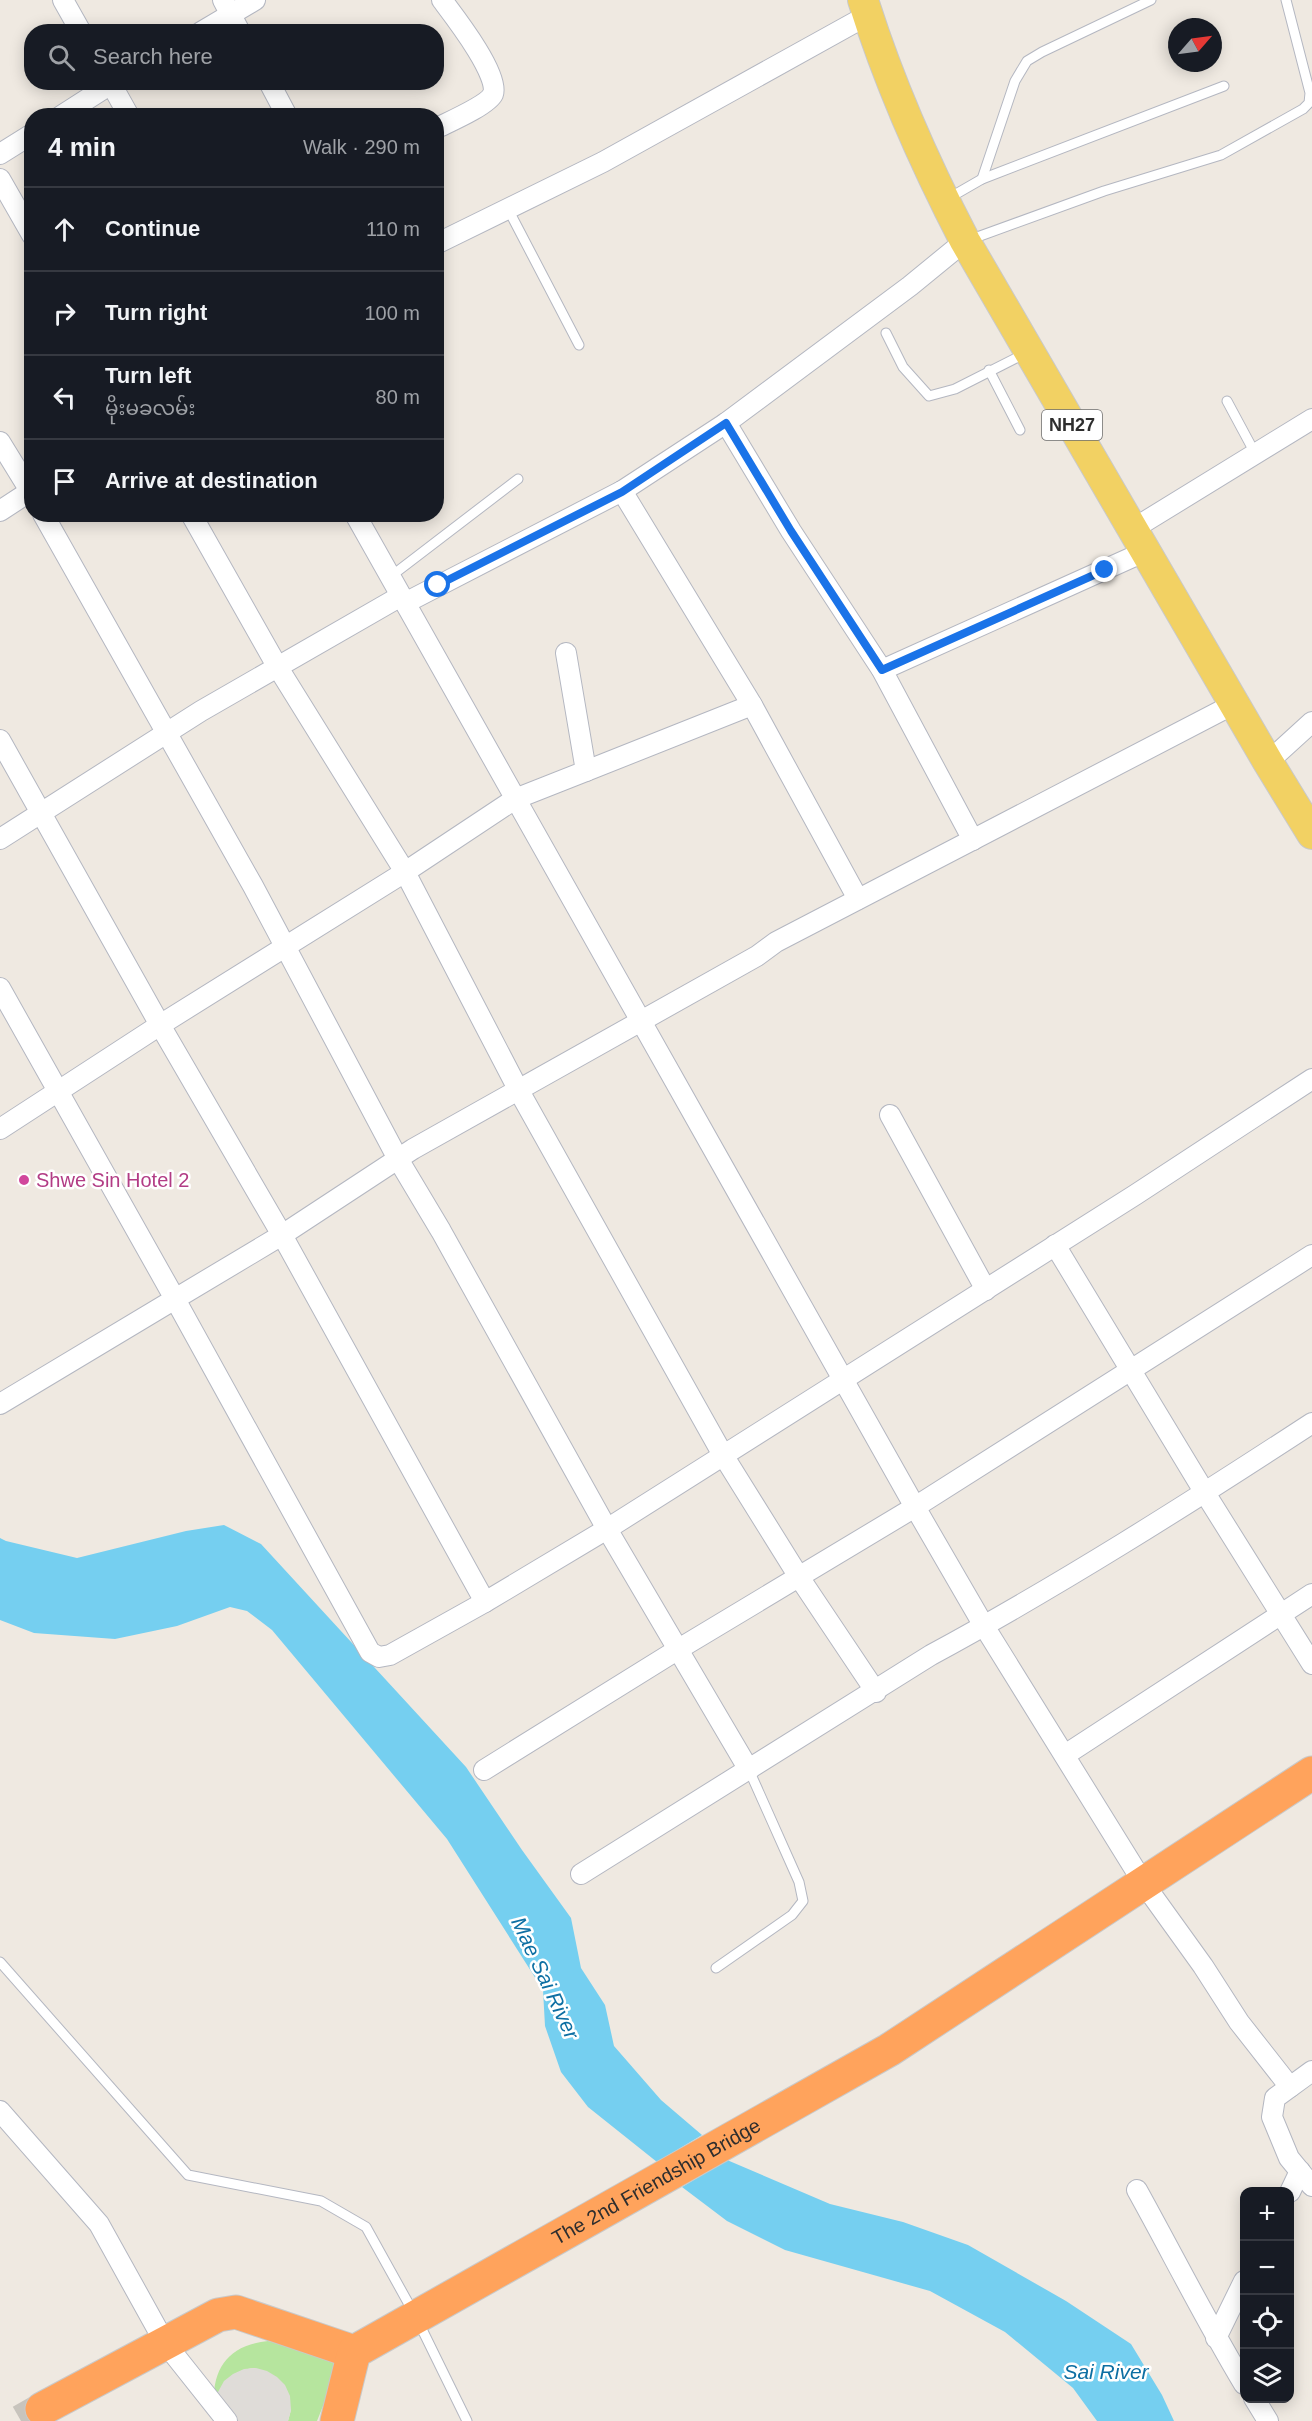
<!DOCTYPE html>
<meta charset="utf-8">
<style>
body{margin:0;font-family:Helvetica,"Noto Sans Myanmar",sans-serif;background:#242831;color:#f1f3f6}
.controls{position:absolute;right:18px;bottom:18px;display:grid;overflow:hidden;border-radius:12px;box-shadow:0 3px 15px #0003}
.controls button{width:54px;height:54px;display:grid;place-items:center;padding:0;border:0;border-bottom:2px solid #363941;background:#171b24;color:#f1f3f6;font:30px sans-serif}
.compass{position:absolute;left:1168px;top:18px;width:54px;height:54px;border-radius:50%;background:#171b24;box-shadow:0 3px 15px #0003;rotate:62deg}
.stop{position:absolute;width:18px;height:18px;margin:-14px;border:4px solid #1a73e8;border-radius:50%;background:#fff}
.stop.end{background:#1a73e8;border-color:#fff;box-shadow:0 2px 6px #0008}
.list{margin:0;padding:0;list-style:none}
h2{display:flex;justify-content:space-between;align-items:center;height:78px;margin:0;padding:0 24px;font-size:26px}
h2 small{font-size:20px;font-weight:400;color:#9ea1a6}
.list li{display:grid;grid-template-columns:39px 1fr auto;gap:18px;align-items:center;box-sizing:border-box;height:84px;padding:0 24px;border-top:2px solid #363941}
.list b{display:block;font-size:22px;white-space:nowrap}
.list p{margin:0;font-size:20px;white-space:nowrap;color:#9ea1a6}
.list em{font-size:20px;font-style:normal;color:#9ea1a6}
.icon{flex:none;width:33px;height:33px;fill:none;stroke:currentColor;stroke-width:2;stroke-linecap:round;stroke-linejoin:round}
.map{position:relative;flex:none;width:1312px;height:2421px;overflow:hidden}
.search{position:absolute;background:#171b24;box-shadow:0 3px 15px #0003;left:24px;top:24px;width:420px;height:66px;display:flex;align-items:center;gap:15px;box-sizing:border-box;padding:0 21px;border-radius:24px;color:#9ea1a6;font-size:22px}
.panel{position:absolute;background:#171b24;box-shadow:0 3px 15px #0003;left:24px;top:108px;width:420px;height:414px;border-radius:24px}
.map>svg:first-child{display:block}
.green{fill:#b6e59e}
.plaza{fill:#dfdcd8}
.water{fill:#75cff0}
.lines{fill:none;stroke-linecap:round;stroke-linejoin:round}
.highway-tunnel{stroke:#c8c4bd;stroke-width:33;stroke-dasharray:33 16;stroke-linecap:butt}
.lane-casing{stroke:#b4b7c1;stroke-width:11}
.street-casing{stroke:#b4b7c1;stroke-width:22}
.primary-casing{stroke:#c9c9c9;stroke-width:32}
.highway-casing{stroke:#c9c9c9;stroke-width:35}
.lane{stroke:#fff;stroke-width:9}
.street{stroke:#fff;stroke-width:20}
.primary{stroke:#f2d163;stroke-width:30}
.highway{stroke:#ffa35c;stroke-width:33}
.route{stroke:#1a73e8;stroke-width:8}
.hotel-dot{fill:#d1479c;stroke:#fff;stroke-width:2}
.labels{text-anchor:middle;stroke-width:5;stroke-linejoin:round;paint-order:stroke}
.shield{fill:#fff;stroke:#6d6d6d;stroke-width:1.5}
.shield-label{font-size:18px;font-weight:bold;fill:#2e2e2e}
.hotel-label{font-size:20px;fill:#b23c85;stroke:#fff;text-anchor:start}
.street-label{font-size:20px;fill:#2e2e2e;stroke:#fff}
.water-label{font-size:21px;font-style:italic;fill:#0d6fa3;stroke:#fff}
</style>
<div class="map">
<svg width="1312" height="2421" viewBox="0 0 1312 2421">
<rect width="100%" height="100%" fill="#efe9e1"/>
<path class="green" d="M268,2341L333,2356L339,2366L317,2421H288L291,2410L255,2368C226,2370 226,2387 214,2410C211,2371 226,2345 268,2341Z"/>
<path class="plaza" d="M256,2368L267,2371L277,2377L285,2385L290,2396L291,2410L288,2421H219L215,2403L218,2392L224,2381L233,2374L244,2369Z"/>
<g class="water">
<path d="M224,1525L261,1544L466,1767L522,1850L571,1918L581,1968L605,2005L614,2046L661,2100L702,2135L657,2162L588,2107L561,2072L545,2026L543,1990L447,1839L272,1630L247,1611L230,1607L177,1626L115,1639L34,1633L0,1620V1538L6,1541L77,1558L186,1531Z"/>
<path d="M727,2160L830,2204L903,2222L968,2245L1066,2301L1131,2344L1162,2395L1174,2421H1097L1073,2388L1005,2332L930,2291L785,2250L727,2221L682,2187Z"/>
</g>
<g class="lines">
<path class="highway-tunnel" d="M21,2421L42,2409"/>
<defs>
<g id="lane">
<path d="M982,179L1015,81L1027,61L1042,52L1151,0"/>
<path d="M949,198L982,179L1224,86"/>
<path d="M508,209L579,345"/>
<path d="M969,240L1104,191L1221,155L1303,109L1309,103L1310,93L1286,0"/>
<path d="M886,333L903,367L929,396L955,389L1026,353"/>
<path d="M989,370L1020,430"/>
<path d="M1227,401L1256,455"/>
<path d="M390,577L518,479"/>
<path d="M0,1962L188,2175L321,2201L366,2227L416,2317L467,2421"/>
<path d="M716,1968L792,1915L803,1901L799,1882L749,1770"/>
</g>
<g id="street">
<path d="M63,0L81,32"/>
<path d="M223,0L240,32"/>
<path d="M201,32L255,0"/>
<path d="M110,82L129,116"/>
<path d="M269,82L287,116"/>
<path d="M61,116L114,82"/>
<path d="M437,128C449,122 488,105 493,94C500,75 454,16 442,0"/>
<path d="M0,154L32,134"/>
<path d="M0,179L32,235"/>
<path d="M436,244L603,162L868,15"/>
<path d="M726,423L791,531L882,670L973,840"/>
<path d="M0,442L32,494"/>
<path d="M622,491L752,705L858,899"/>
<path d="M0,511L32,490"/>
<path d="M43,514L253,886L398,1159L441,1231L607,1529L749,1770"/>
<path d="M191,514L277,666L405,872L519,1091L723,1455L799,1577L876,1692"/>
<path d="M355,514L915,1507L984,1626L1144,1884L1203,1966L1239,2022L1290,2087"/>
<path d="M1133,529L1312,419"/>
<path d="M405,603L622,491L726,423L910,286L965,241"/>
<path d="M882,670L1146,551"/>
<path d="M1234,704L776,942L757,956L413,1149L282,1235L175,1299L370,1652L379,1657L390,1655L485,1602L607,1529L1135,1195L1312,1079"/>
<path d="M0,740L160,1025L282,1235L485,1602"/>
<path d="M1268,762L1312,722"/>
<path d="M586,771L752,705"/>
<path d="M0,839L201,711L401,596"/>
<path d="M0,988L175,1299L0,1404"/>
<path d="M890,1115L986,1290"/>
<path d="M0,1129L160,1025L405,872L515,799L586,771L566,653"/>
<path d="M1055,1245L1205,1493L1312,1664"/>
<path d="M1065,1755L1312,1594"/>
<path d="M484,1770L677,1650L915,1507L1312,1255"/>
<path d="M581,1874L931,1655C1062,1584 1188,1504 1312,1423"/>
<path d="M1312,2071L1275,2098L1272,2117L1289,2158L1312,2186"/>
<path d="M0,2111L99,2224L165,2343L227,2421"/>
<path d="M1137,2190C1173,2255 1206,2321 1244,2384"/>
<path d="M1290,2192L1300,2171"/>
<path d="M1216,2338L1244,2281"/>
<path d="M1254,2398L1268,2421"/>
</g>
<path id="primary" d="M863,0C889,83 925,164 965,241L1268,762L1312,834"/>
<g id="highway">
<path d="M42,2409L218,2315L236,2312L354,2352"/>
<path id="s1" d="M337,2421L354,2352L889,2050L1312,1773"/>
</g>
</defs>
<use href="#lane" class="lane-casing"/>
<use href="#street" class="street-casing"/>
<use href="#primary" class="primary-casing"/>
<use href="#highway" class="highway-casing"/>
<use href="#lane" class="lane"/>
<use href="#street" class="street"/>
<use href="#primary" class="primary"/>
<use href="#highway" class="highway"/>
</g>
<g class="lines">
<path class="route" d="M438,585L622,492L726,423L791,531L882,670L1105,570"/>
</g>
<circle class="hotel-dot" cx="24" cy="1180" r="6"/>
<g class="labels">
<rect class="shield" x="1042" y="410" width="60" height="30" rx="4.5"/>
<g class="shield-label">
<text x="1072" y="431">NH27</text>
</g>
<g class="hotel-label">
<text x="36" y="1187">Shwe Sin Hotel 2</text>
</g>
<g class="street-label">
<text dy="7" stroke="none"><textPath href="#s1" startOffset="418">The 2nd Friendship Bridge</textPath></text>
</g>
<g class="water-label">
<text transform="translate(545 1978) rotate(65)" y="7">Mae Sai River</text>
<text x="1106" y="2379">Sai River</text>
</g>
</g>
</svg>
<div class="controls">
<button>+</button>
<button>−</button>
<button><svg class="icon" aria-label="locate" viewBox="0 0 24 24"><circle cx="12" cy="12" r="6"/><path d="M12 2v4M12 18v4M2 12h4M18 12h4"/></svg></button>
<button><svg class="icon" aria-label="layers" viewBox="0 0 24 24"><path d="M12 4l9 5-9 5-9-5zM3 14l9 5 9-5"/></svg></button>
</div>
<svg class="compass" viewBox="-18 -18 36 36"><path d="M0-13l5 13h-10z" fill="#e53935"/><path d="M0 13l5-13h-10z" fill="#9ea1a6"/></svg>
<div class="stop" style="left:438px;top:585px"></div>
<div class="stop end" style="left:1105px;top:570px"></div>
<div class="search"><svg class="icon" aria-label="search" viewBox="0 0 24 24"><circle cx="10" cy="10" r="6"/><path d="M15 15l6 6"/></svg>Search here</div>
<section class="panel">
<h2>4 min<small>Walk · 290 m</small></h2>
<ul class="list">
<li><svg class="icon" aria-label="ahead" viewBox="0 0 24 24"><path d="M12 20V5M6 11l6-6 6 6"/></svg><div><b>Continue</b></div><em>110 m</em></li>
<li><svg class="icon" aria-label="right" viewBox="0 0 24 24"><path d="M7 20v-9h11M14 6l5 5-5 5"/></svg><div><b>Turn right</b></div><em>100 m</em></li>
<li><svg class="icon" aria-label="left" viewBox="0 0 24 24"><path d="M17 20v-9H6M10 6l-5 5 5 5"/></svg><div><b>Turn left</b><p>မိုးမခလမ်း</p></div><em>80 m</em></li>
<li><svg class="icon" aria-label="arrive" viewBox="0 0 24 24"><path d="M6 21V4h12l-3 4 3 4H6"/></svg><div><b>Arrive at destination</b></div></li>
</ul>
</section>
</div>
